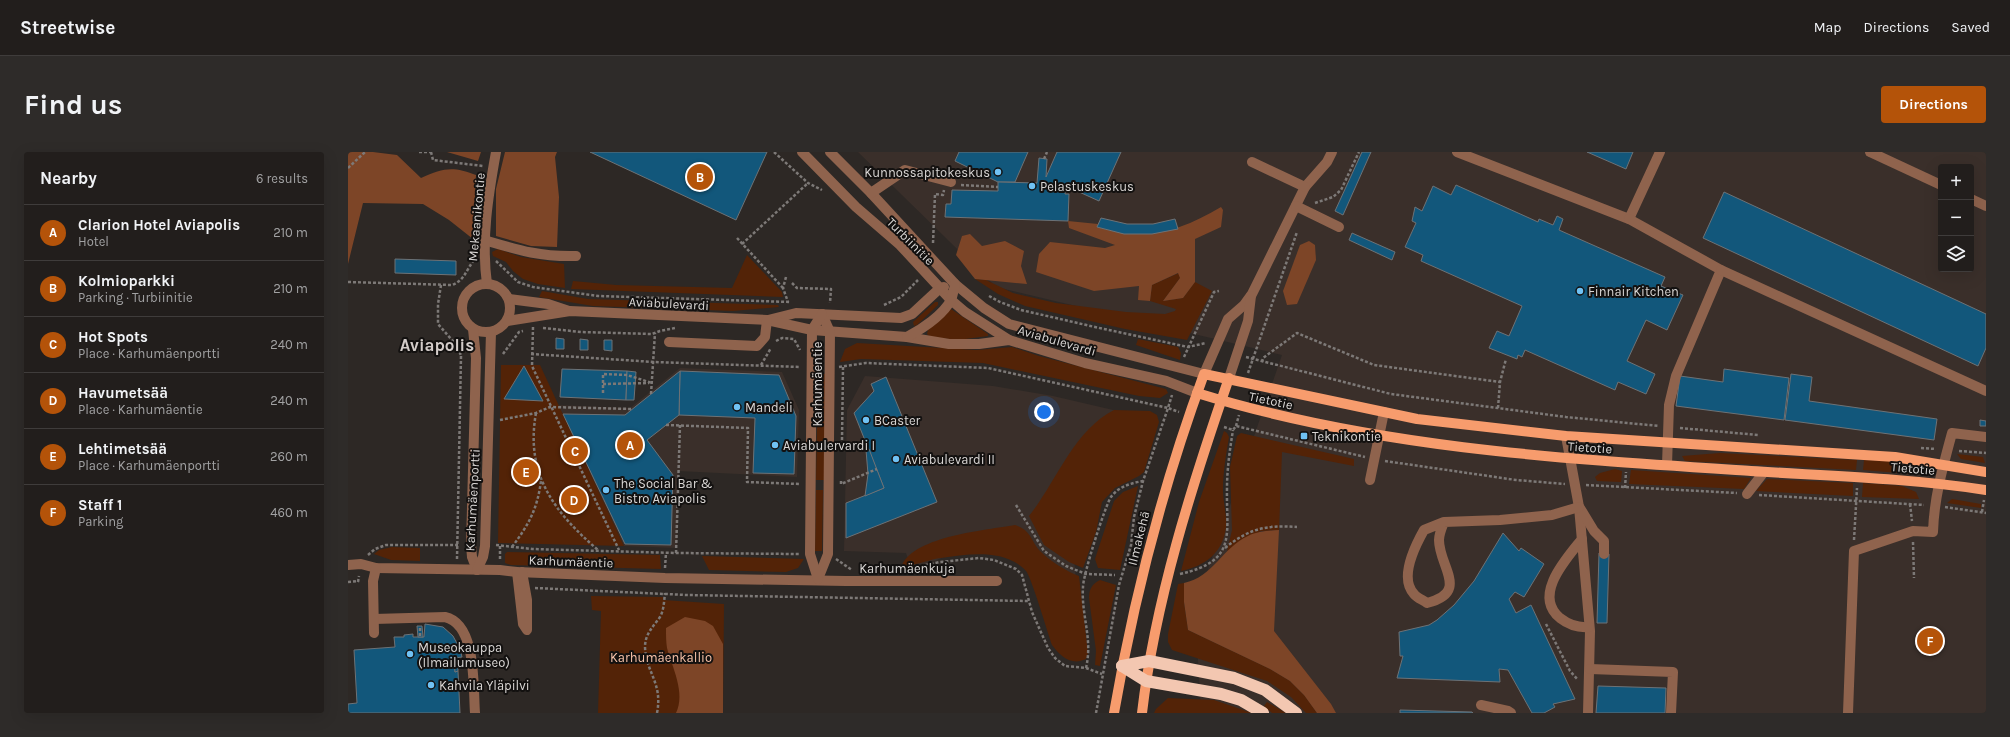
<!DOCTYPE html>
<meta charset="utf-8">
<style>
body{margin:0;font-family:Karla,sans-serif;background:#2e2b29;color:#f1f3f6}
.controls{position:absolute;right:12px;top:12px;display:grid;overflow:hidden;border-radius:4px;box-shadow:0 4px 16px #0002}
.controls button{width:36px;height:36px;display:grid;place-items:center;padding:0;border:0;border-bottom:1px solid #3f3c3b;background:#221e1c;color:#f1f3f6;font:20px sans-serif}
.you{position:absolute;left:696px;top:260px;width:14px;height:14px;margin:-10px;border:3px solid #fff;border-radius:50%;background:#1a73e8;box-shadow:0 0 0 6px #1a73e833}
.badge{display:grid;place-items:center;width:26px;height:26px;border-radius:50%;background:#b45309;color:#fff;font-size:13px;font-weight:700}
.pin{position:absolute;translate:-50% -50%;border:2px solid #fff;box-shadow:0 1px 4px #0006}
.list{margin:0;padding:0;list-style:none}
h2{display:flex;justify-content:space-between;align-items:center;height:52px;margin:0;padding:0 16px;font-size:17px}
h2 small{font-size:13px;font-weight:400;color:#a2a2a3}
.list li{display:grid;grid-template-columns:26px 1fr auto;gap:12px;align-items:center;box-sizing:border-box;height:56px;padding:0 16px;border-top:1px solid #3f3c3b}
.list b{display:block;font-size:15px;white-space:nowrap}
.list p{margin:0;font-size:13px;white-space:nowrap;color:#a2a2a3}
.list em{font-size:13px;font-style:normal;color:#a2a2a3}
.icon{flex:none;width:22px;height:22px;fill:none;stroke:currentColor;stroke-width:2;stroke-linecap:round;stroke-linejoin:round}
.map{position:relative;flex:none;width:1638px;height:561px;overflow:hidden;border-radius:4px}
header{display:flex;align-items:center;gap:24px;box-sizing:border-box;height:56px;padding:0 20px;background:#221e1c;border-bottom:1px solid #3f3c3b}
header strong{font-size:19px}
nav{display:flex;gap:22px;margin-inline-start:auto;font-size:14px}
.intro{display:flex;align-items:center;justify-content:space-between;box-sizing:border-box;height:96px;padding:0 24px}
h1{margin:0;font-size:28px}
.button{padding:10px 18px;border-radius:4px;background:#b45309;color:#fff;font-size:14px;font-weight:700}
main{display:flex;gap:24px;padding:0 24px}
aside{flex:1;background:#221e1c;border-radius:4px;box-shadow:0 4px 16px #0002}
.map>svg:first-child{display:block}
.built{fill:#3a2f2a;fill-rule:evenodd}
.green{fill:#532307}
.forest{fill:#7d4527}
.building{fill:#12577b;stroke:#6d7276}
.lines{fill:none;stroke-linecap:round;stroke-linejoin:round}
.path{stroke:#7d7977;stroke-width:2.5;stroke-dasharray:3 2;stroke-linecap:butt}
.minor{stroke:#8f634d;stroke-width:10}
.major{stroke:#f79c6d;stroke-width:10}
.highway{stroke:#f3c7b1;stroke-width:12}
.poi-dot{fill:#70c2f4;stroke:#131110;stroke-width:1.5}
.labels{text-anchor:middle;stroke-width:4;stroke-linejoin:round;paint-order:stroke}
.poi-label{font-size:13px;fill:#dad7d5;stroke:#131110;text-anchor:start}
.street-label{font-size:13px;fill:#dad7d5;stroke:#131110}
.park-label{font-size:13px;fill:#f8c3a9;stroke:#131110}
.district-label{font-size:17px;font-weight:bold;fill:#d3ccc9;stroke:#131110}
</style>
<header>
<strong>Streetwise</strong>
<nav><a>Map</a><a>Directions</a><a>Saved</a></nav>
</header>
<div class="intro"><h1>Find us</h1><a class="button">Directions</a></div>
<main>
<aside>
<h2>Nearby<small>6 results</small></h2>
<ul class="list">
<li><span class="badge">A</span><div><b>Clarion Hotel Aviapolis</b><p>Hotel</p></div><em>210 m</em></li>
<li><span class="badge">B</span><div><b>Kolmioparkki</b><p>Parking · Turbiinitie</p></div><em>210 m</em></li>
<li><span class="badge">C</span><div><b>Hot Spots</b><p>Place · Karhumäenportti</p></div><em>240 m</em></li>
<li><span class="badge">D</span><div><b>Havumetsää</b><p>Place · Karhumäentie</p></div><em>240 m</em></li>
<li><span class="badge">E</span><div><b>Lehtimetsää</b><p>Place · Karhumäenportti</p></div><em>260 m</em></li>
<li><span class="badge">F</span><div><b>Staff 1</b><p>Parking</p></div><em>460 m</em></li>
</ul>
</aside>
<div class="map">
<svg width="1638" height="561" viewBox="0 0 1638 561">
<rect width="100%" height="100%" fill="#2d2825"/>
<g class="built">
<path d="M510,0H1638V561H853L847,455L934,203L648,135ZM1593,15H1623V117H1593Z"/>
<path d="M332,216L434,220L451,258L449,325L331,319L329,396L276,394L210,253L282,256Z"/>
<path d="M517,224L645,234L705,244L791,264L726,406L735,503L674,404L609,399L564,419L558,401L496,399L499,258Z"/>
</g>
<g class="green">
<path d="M150,97L173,105L216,112L217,136L190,132L175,127L165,119L158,110L145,104L144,100Z"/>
<path d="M399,103L434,140L435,145L223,137L225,129L268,133L384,136Z"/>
<path d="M831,121L832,126L815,149L835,146L847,130L864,139L839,188L777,177L677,154L650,142L627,127L638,128L665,141L708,151L778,160L817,162L827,159L828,157L802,149L804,133Z"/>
<path d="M194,139L240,147L430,153L431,155L385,159L245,154L191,145Z"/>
<path d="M587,150H590V153L569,173L566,174L565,170Z"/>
<path d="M603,157L640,182V184L610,188L582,185L579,182L580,178Z"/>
<path d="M790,187L830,195L833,201L832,208L788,193Z"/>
<path d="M509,191L629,198L664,195L691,204L818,237L820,241L812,246L791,244L635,211L513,207L492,210L497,197Z"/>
<path d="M153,213H192L276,394L150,391Z"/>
<path d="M470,222H478L476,328H468Z"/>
<path d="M766,258L802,259L809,263L811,270L796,320L791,324L767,336L754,350L748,380L735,416L721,410L696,393L681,364C709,329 725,279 766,258Z"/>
<path d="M876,279L879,281L881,285C878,303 875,320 875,338C875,350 879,363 878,375C875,401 857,414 833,419L851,350Z"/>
<path d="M893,281L1006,307V314L934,300L931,378L913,379L879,399L884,378L882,315L889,284Z"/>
<path d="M1372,301L1509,308L1508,318L1337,309L1334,304Z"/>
<path d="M1609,302L1635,305L1637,311L1613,307Z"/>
<path d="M1516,308C1533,309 1551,307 1565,320L1563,322L1515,318Z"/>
<path d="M1267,317L1274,319L1273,330L1249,329L1247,325L1252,321Z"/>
<path d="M1283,318L1403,326L1396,337L1281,332Z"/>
<path d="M1419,327L1505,331V344L1408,339Z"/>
<path d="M1515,331L1554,334L1568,340L1571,347L1514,345Z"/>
<path d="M790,334L772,418L750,416L747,407L766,349L775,340Z"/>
<path d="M468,338H475L474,399H467Z"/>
<path d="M1604,347L1633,352V356L1599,351Z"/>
<path d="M667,373C684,379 682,388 692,399C702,409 718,419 731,424L740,501L738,507C724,514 713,505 704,493C700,482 683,424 678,419C657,396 620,402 593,406C581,407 566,415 554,413C567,384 639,378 667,373Z"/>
<path d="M44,395L72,396V409L43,408L26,402L31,398Z"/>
<path d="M159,400L312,403L313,417L163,413L157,411V402Z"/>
<path d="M354,404L456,407L450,416L438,420L361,418Z"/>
<path d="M752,428L768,433L752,514L747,513L748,499L741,446C741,437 744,432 752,428Z"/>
<path d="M836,431V450L840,478L922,517L942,529L956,543L969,561H958L943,545L919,529L824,498L820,490V482L830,432Z"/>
<path d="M243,444L315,445V448L376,452L375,561H250L253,459L244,458Z"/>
<path d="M820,546L866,548L904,561H806L808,557Z"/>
<path d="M919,550L938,561H924L916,554Z"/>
</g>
<g class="forest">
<path d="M0,0H25L49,3L73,26C95,16 105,14 128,23L125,87L101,68L75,52L15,51L0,112Z"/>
<path d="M99,0H133L130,9Z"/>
<path d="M157,0H209L207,5L211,45L209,95L183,94L148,84V37Z"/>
<path d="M873,55L875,58L873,75L847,87V130L835,146L815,149L832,126L830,121L804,133L802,149L790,148L791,134L746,139L688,120L691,102L702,90L757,96L767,93L721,76L720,69L750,72L749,75C797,89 831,80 873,55Z"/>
<path d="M622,82L634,94L657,89L676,99L673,114L679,132L627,127L608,103L614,84Z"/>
<path d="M961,89L967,93L968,108L949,152L939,153L935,139L952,93Z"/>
<path d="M931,378L926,479L983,552L988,561H969L956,543L942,529L922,517L840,478L836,450V431C865,425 875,395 900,384C910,379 920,379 931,378Z"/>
<path d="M337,465L357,469L365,474L375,492V561H328C338,541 324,515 319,496C318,490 318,483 318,476Z"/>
</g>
<g class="building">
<path d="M242,0H419L388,68Z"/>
<path d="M611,0H680L667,30H650L607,9Z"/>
<path d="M709,0H773L751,49L718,34L717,42H721L720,69L597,65L598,52H603L604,38L650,39V30L689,31L691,6L699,7L698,25Z"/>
<path d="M1014,0H1023L995,63L987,59Z"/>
<path d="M1239,0H1285L1278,17Z"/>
<path d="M1108,33L1190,70L1191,67L1205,73L1209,64L1215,67L1211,78L1317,125L1313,134L1335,143L1319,178L1298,168L1279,209L1307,222L1298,242L1270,230L1267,238L1177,198L1174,205L1170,203L1169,207L1141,196L1149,179L1161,184L1174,154L1073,109L1075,103L1057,95L1068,71L1064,69L1067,55L1074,59L1085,34L1103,43Z"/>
<path d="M1376,40L1638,162V196L1630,214L1355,86Z"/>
<path d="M753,66L779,72H805L827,67L830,77L804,82H776L749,75Z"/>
<path d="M1004,81L1047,100L1044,108L1001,88Z"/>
<path d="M47,107L108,109V123L47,121Z"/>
<path d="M208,186L216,187V197H208Z"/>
<path d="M232,187L240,188V198H232Z"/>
<path d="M256,188H264V199L256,198Z"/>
<path d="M176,214L195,249L156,247Z"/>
<path d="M214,217L279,219L278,248L212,245Z"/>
<path d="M1376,217L1441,226L1436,268L1328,254L1332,224L1375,230Z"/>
<path d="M279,219L288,220L286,248H278Z"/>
<path d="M332,219L431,223L448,264L446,322L405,321L407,266L331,263Z"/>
<path d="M332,219L331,263L299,288L325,323L323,393L277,392L215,262L277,263Z"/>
<path d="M1443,222L1464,225L1461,249L1589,267L1586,288L1437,268Z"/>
<path d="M538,225L589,350L498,386V351L536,336L506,261L526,239L523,232Z"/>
<path d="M1632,268L1638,269V274H1632Z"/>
<path d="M521,297L536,336L517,344L520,322L518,298Z"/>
<path d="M1155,381L1171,399L1173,396L1196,412L1176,445L1167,440L1161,447L1168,461L1183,453L1227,547L1205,552L1207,555L1196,561H1184L1160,518L1151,517L1152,530L1049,526L1055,504H1052L1051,480L1081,473L1089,468L1106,453L1126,429Z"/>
<path d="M1251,401L1261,402L1259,471H1249Z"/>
<path d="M77,472L95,475L105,484L112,497L114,505L106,506L107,520L110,519L112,561H0V552L9,551L6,498L47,495L46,485H56V483L65,482V485H76Z"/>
<path d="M69,474H74L75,485H70Z"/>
<path d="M110,505V519L107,520L106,506Z"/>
<path d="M1250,534L1318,536L1317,561H1248Z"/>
<path d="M1052,558L1124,560L1125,561H1052Z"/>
</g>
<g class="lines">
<g class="path">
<path d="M71,0H83"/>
<path d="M83,0L85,8L135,14"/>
<path d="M426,0L460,31L474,38"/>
<path d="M696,7L699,0"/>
<path d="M0,16L17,0"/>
<path d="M613,33L650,35"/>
<path d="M967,51L985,45L993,38L1011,0"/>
<path d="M389,86L435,136"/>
<path d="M585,91L587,42L595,43L596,38"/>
<path d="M394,92L460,31"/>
<path d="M148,109L170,130L185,135L250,144L443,150"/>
<path d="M438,125L435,136L440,150"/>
<path d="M0,130L104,133C117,128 118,118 126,108"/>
<path d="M444,131L449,136L483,137L482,151"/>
<path d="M93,133L90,152V172L110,195L113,204"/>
<path d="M641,144L652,150L673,158L747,175L840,195L858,191"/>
<path d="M536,153L553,145L570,128"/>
<path d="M185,175L184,214L271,398"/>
<path d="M195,176L233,180L304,182L312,179L327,176"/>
<path d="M428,189L434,186L446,187L452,198"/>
<path d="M155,202L171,180L175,179"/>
<path d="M183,202L306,210L452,215"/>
<path d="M836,205L866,140L871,139"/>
<path d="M898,205L1043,242L1218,265L1311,274"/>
<path d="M914,210L915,206L949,181L1026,213L1152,230"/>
<path d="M413,213L423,196"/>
<path d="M491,215L518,211L640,216L820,256L824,243"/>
<path d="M900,221L949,80"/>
<path d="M255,232L301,231"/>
<path d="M255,241V222L279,223L304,231"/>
<path d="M303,242L307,181"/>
<path d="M1150,256L1152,230L1158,207"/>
<path d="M188,261C177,322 206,360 250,398"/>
<path d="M152,268L188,261L202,255L285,257"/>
<path d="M318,273L400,276L399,330L452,332"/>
<path d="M888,274L891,263"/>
<path d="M876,275L885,278L888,274L1017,305"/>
<path d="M1332,276L1410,283"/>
<path d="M494,288L495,215"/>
<path d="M1573,296L1588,297"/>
<path d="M1611,299L1638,301"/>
<path d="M1037,309L1168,328L1217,332"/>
<path d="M493,329V332L529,317"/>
<path d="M1238,333L1389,341"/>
<path d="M1277,336L1278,320"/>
<path d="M1411,343L1576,353"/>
<path d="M1562,352L1564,369"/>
<path d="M668,353L696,399L718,414L738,422L767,423"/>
<path d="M1597,355L1638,361"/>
<path d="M1634,360L1636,348"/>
<path d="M1506,388L1509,336"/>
<path d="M1565,390L1566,426"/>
<path d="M148,393L184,397L328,401L451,402"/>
<path d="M164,395C181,372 189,358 193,329"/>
<path d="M877,396C902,376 918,373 949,375"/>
<path d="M328,401L332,273"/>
<path d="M20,403L27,397L38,393H110"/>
<path d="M109,407L113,204"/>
<path d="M152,407V394"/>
<path d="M488,407L504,418"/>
<path d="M317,416L318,401"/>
<path d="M563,416L592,410L631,406L646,408L668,417L674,423L684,460L700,496L707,506L717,514L738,516L754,522"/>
<path d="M832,422C890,409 878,383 879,336C879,316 882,297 885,278"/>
<path d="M0,430L11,429"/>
<path d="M10,430L11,424"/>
<path d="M187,436L339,443L681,449"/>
<path d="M1198,472L1222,519L1230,528"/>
<path d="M72,476V485"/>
<path d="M738,516C745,486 733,464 735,435C735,423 757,354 763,345C771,334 784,331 795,329"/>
<path d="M309,561C315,531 298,521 297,495C297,482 305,475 312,465C316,458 316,449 317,441"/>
<path d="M748,561L771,433L783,393L786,365L795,329L820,256L831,260"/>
</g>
<g class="minor">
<path d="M454,0L508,55L552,93L603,148L617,160L661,188"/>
<path d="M482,0L523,41L607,132L636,156L661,172L856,222L880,167L896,153L904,142L957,35L979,10L984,0"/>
<path d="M1109,0L1281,67L1312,0"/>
<path d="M1522,0L1593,33"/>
<path d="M904,10L957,35"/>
<path d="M523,41L557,18L603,30"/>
<path d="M1623,47L1638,54"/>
<path d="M948,54L991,75"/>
<path d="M1281,67L1373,118L1328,224L1321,253L1319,313"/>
<path d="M136,88C170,98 192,105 228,104"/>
<path d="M1373,118L1638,239"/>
<circle cx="138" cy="156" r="24"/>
<path d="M139,132C133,88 140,44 148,0"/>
<path d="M161,147L200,152L221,159"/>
<path d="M420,168L448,161L553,166L564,162L591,137L596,135"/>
<path d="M159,169L222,159L419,168L464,178L559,185L601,192H631L661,188L737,211L818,229L849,241"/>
<path d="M125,177L128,206L123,393L124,405L129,418"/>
<path d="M559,185C574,177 595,163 603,148C605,143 606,137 607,132"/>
<path d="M321,190L409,194L417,185L419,168"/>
<path d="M881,226L900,169L903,144"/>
<path d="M1218,284L1231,355L1242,479L1240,561"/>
<path d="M1022,328L1036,260"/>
<path d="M1399,342L1416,320"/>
<path d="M1232,356L1246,379L1256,389V402"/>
<path d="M1096,370C1094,375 1091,382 1091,388C1091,415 1122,440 1079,451C1075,448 1069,446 1066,442C1051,426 1067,394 1076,378L1096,370L1152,368L1204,363L1231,355"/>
<path d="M1234,387C1219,406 1184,443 1212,466C1221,473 1230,476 1241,475"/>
<path d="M0,413L13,412L28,416L152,418L169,420L317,426L498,429H649"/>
<path d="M129,418L135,405L137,394L143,180"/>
<path d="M169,420L175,472L179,478V448L174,420"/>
<path d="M470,427L480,402L482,180L474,162"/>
<path d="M470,427L462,402L464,178L474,162"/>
<path d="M26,467L97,465C129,472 125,535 127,561"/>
<path d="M26,481L25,429L28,416"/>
<path d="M1242,517L1325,520L1323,561"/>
<path d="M1133,553L1160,559L1163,561"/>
<path d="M1500,561L1506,399L1565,379L1585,380C1586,346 1595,314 1604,281L1638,285"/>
</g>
<g class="major">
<path d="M849,241C1027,296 1217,307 1403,319C1481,324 1560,326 1638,338"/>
<path d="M766,561C786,445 815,333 856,222L1069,267L1218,284L1547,305L1638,320"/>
<path d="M794,561C807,449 844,333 881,226"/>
</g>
<g class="highway">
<path d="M774,514L801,509L886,526L917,538L948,561"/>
<path d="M774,514L798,529L873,542L893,548L915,561"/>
</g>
</g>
<g class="poi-dot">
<circle cx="650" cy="20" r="4"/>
<circle cx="684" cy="34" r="4"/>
<circle cx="1232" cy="139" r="4"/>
<circle cx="389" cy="255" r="4"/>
<circle cx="518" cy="268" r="4"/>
<rect x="952" y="280" width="8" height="8" rx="2"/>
<circle cx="427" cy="293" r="4"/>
<circle cx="548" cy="307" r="4"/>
<circle cx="258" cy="338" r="4"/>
<circle cx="62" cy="502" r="4"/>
<circle cx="83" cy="533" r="4"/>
</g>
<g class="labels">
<g class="poi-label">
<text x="642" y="25" text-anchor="end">Kunnossapitokeskus</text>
<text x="692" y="39">Pelastuskeskus</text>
<text x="1240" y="144">Finnair Kitchen</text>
<text x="397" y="260">Mandeli</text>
<text x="526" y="273">BCaster</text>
<text x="964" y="289">Teknikontie</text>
<text x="435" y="298">Aviabulervardi I</text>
<text x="556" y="312">Aviabulevardi II</text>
<text x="266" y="336">The Social Bar &amp;<tspan x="266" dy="15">Bistro Aviapolis</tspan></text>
<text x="70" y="500">Museokauppa<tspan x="70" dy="15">(Ilmailumuseo)</tspan></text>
<text x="91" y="538">Kahvila Yläpilvi</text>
</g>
<g class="street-label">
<text transform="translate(128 65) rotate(-85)" y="5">Mekaanikontie</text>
<text transform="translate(563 89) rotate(45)" y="5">Turbiinitie</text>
<text transform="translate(321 151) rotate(3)" y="5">Aviabulevardi</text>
<text transform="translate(709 188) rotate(16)" y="5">Aviabulevardi</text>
<text transform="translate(469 232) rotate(-90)" y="5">Karhumäentie</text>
<text transform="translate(923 248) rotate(12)" y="5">Tietotie</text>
<text transform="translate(1242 295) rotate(4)" y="5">Tietotie</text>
<text transform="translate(1565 316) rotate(5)" y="5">Tietotie</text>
<text transform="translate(124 348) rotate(-87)" y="5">Karhumäenportti</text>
<text transform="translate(790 386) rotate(-76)" y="5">Ilmakehä</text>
<text transform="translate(223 409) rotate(2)" y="5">Karhumäentie</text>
<text x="559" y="421">Karhumäenkuja</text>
</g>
<g class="park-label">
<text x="313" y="510">Karhumäenkallio</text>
</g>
<g class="district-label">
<text x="89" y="199">Aviapolis</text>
</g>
</g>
</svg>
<div class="controls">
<button>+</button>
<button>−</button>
<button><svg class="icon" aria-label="layers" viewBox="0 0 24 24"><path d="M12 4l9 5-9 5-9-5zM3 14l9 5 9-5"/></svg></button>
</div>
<div class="you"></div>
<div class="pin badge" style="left:282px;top:293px">A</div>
<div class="pin badge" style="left:352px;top:25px">B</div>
<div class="pin badge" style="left:227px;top:299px">C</div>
<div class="pin badge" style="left:226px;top:348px">D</div>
<div class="pin badge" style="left:178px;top:320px">E</div>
<div class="pin badge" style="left:1582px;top:489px">F</div>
</div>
</main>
